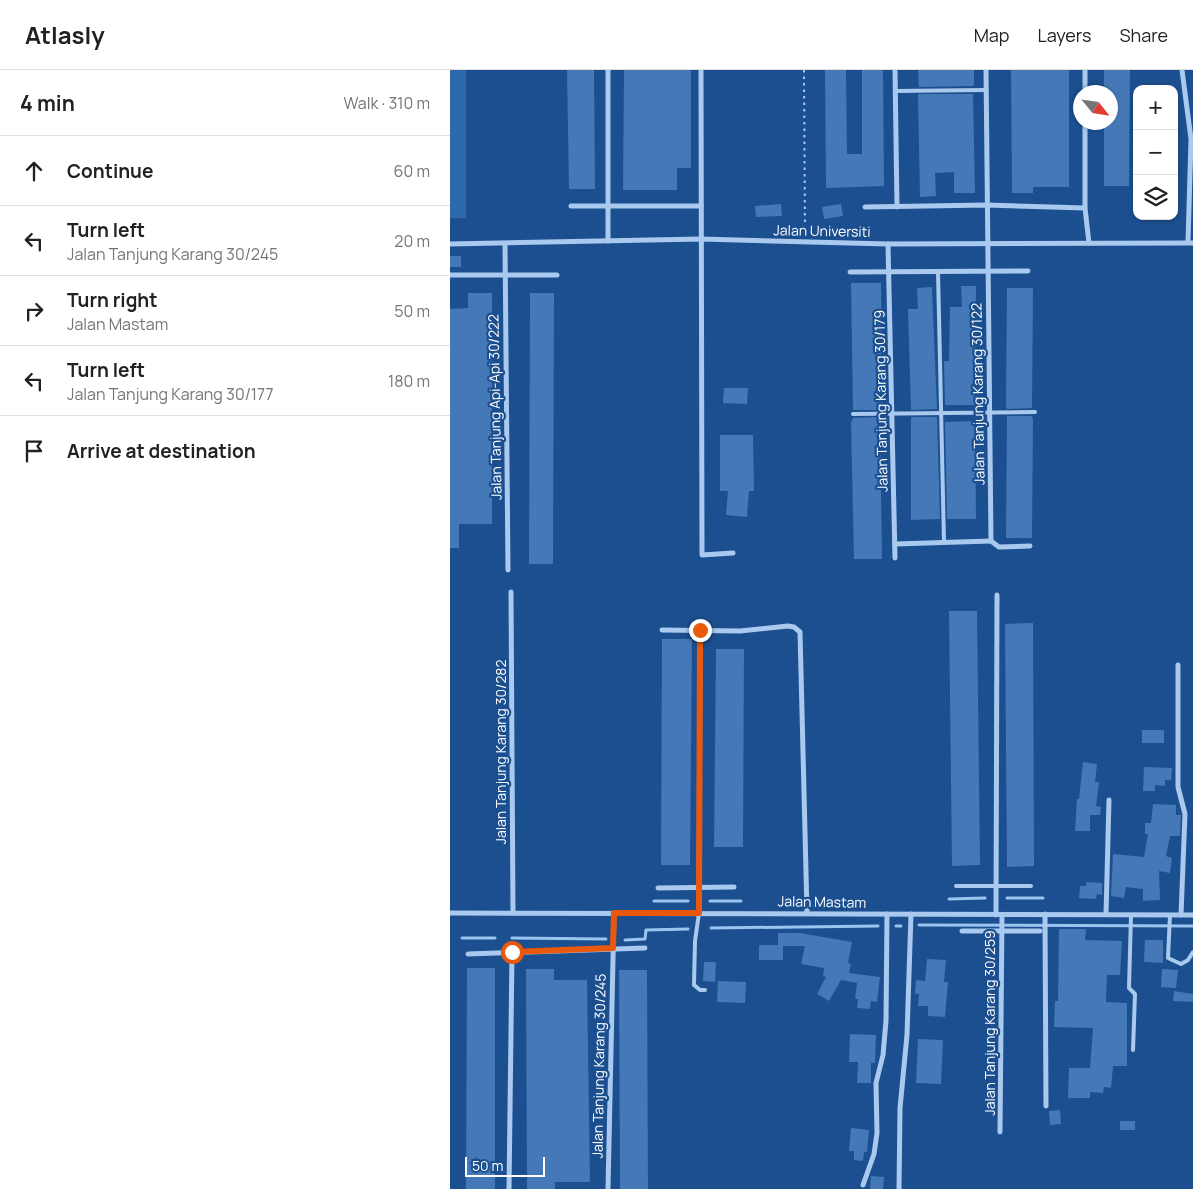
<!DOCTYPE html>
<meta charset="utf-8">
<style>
body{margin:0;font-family:Manrope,sans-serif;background:#f6f6f6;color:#202124}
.controls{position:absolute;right:15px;top:15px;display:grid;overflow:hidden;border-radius:10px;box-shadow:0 1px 4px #0004}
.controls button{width:45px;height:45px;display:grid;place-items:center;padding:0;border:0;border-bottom:1px solid #e0e0e0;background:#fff;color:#202124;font:25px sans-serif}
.compass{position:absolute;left:623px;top:15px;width:45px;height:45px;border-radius:50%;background:#fff;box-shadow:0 1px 4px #0004;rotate:120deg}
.scale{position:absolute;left:15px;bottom:12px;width:80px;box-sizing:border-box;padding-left:5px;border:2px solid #fff;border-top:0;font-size:14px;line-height:18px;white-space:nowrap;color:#fff;-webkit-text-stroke:4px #1b4f8f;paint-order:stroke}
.stop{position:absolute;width:15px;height:15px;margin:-11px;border:4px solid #ea580c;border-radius:50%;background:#fff}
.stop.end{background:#ea580c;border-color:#fff;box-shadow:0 1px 5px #0008}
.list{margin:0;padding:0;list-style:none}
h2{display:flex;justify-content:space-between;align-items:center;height:65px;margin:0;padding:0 20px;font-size:21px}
h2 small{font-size:16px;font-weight:400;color:#757577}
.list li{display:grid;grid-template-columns:32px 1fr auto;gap:15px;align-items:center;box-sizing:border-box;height:70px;padding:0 20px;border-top:1px solid #e0e0e0}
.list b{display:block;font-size:19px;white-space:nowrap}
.list p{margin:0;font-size:16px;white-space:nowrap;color:#757577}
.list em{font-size:16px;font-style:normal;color:#757577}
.icon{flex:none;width:28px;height:28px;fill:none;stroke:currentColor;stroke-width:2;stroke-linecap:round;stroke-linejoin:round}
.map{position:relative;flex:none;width:743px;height:1119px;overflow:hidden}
header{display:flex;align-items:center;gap:30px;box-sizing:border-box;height:70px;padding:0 25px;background:#fff;border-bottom:1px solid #e0e0e0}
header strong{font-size:24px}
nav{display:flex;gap:28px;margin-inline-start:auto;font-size:18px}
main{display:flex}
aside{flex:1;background:#fff}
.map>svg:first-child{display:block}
.green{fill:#2e69ad}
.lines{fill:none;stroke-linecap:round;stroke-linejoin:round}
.stream{stroke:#9cc4f0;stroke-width:3}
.building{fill:#4478b7}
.path{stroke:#a9c9ee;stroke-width:2;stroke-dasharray:2.5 4;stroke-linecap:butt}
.service{stroke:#a9c9ee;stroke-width:4}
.minor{stroke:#a9c9ee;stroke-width:5}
.route{stroke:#ea580c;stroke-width:6}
.labels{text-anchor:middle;stroke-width:4.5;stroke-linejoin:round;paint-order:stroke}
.street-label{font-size:14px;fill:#fff;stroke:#1b4f8f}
</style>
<header>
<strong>Atlasly</strong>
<nav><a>Map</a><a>Layers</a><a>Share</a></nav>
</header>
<main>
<aside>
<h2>4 min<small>Walk · 310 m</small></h2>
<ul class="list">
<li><svg class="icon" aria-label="ahead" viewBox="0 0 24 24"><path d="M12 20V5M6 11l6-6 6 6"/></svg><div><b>Continue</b></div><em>60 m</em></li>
<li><svg class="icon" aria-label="left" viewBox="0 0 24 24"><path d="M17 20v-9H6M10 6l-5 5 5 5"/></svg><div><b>Turn left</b><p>Jalan Tanjung Karang 30/245</p></div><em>20 m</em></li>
<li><svg class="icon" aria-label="right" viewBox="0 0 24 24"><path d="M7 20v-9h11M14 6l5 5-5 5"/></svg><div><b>Turn right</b><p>Jalan Mastam</p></div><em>50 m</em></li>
<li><svg class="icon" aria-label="left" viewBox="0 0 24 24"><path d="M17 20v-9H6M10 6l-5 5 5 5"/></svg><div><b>Turn left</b><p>Jalan Tanjung Karang 30/177</p></div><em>180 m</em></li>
<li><svg class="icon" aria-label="arrive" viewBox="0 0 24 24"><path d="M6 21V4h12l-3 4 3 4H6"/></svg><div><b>Arrive at destination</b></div></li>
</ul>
</aside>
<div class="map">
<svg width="743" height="1119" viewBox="0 0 743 1119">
<rect width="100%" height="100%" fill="#1b4f8f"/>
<rect class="green" x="0" y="0" width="16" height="148"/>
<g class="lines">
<g class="stream">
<path d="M557,828H593"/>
<path d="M499,829L535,828"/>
<path d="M204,831H238"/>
<path d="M260,831H291"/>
<path d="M469,855L743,856"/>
<path d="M446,856H451"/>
<path d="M261,858L428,856"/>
<path d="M12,868H45"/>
<path d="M62,868L156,869"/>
<path d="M175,870L195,869L196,860L238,859"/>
</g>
</g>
<g class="building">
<path d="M117,0H144L145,119H119Z"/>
<path d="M174,0H241V98H227V120H173Z"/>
<path d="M375,0H396L397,84H412V0H433L434,116L376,118Z"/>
<path d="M468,0H524V15L523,16L469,17Z"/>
<path d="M561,0H619V117H583V123H562Z"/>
<path d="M654,0H680L679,116H654V52H660V22H654Z"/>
<path d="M468,24H523L525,123H504V102L485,103L486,126L470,127Z"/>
<path d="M331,134L332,146L306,147L305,136Z"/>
<path d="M391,134L393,146L374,149L372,137Z"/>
<rect x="0" y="186" width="11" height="11"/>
<path d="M401,213H431L433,338H430V340H403Z"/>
<path d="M511,216H526L525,335H495L494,291H499L500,237H512Z"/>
<path d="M482,217L487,339L461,340L458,239H468L467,218Z"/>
<path d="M557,218H583L582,338L557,339L556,336Z"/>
<path d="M18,223H42V454H9V478H0V239L18,238Z"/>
<path d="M80,223H104L103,494H79Z"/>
<path d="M274,318H298L297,334L273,333Z"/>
<path d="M557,346H582L583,350L582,468H556Z"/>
<path d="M430,347L432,489H404L401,353L403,348Z"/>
<path d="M461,347H487L490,449L461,450Z"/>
<path d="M525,351L526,449H497L495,352Z"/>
<path d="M270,365H303L304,421H299L297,447L276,445L278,421H270Z"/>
<path d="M499,541H527L530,795L502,796Z"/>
<path d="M583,553L584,796L557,797L555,554Z"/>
<path d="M212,569H242L240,795H211Z"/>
<path d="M266,579H294L293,777H264Z"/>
<rect x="692" y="660" width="22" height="13"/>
<path d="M633,692L647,694L645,712H649L646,736L651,737L650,745H640V761H625L627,729H629Z"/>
<path d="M694,697L722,698L721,710H715V716L705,715V721H693Z"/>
<path d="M703,734L726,735V745H731L730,766H720L716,786L722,788L720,803L709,801L710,830L693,831V819L676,817L674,828L661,826L663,784L694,787L698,764H695V753H701Z"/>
<path d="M636,812L652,813V825L647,824L646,829L629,828L630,816H636Z"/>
<path d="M609,859H636L635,870L672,871L670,905H657L656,932L677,933V996H663L661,1018L654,1017L653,1023L640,1022V1028H618L619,998H640L643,958L604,957L605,931H608Z"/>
<path d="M328,863H350L402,872L398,893L401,894L399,903L430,907L427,932L421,931L420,939L407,938L408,929H405L407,913L391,910L379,931L367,924L376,907L373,906L374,898L351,894L355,876H333V890H309V875H328Z"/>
<path d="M695,870H713V893L694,892Z"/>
<path d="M477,889L496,890L494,912H498L495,947L478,946V936H468L469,924H465L466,910L475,911Z"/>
<path d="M254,892H266L265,912L253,911Z"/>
<path d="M17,898H45V1119H16Z"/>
<path d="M76,899H104V910H137L140,1112H105V1119H77Z"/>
<path d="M712,899L728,900L726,918L711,917Z"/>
<path d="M169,900H197L198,1119H170Z"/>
<path d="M268,911L296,912L295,933L267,932Z"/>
<path d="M724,921L743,924V932L723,931Z"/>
<path d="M400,964L426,965L425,993H421V1013H407L408,992H399Z"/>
<path d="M468,969L493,970L491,1014L466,1013Z"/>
<path d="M610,1040L611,1054L600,1055L599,1041Z"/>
<rect x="670" y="1051" width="15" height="9"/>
<path d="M401,1058L419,1060L417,1082H414L413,1091L404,1090V1081H399Z"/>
<path d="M421,1106L434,1107L433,1119H420Z"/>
</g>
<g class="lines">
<path class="path" d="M354,0L355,165"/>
<g class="service">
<path d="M445,21L535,20"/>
<path d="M488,202L494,472"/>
<path d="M403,344L585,342"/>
<path d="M506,816H581"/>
<path d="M249,843L245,871L244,915L250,920H255"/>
<path d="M681,845L679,918L685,924L683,980"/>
<path d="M720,845L718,888L731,894L738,890L743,882"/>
</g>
<g class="minor">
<path d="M158,0V171"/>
<path d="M251,0L252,485L283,483"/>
<path d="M445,0L447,137"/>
<path d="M536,0L541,471L549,477L580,476"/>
<path d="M635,0V22"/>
<path d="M732,0L741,69L738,172"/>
<path d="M635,52V138L639,173"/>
<path d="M121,136H251"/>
<path d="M415,137L537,135L635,138"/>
<path d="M0,174L251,169L438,174L743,173"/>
<path d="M55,174L58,500"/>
<path d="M438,174L445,488"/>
<path d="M400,202L578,201"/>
<path d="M0,205H107"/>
<path d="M445,474L541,471"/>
<path d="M61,522L63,843"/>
<path d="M212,560L290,561L338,556L344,557L350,562L357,842"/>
<path d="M728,595V717L735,744L731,845"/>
<path d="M208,818L284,817"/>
<path d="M0,843L743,845"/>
<path d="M249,843L250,560"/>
<path d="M595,844L596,1036"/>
<path d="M656,844L659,730"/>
<path d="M546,845L547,525"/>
<path d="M512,861H590"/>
<path d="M18,884L195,878"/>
<path d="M550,1062L552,845"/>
<path d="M413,1115L424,1084L427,1063L426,1013L433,985L436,951L437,844"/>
<path d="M59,1119L62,882"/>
<path d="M158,1119L164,843"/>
<path d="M449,1119L450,1038L457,965L461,844"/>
</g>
</g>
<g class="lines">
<path class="route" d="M62,882L163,878L164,843H249L250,560"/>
</g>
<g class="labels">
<g class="street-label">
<text transform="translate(372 161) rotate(1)" y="5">Jalan Universiti</text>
<text transform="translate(528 324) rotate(-91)" y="5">Jalan Tanjung Karang 30/122</text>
<text transform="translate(431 331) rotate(-91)" y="5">Jalan Tanjung Karang 30/179</text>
<text transform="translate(45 337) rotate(-91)" y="5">Jalan Tanjung Api-Api 30/222</text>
<text transform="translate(51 682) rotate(-90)" y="5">Jalan Tanjung Karang 30/282</text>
<text transform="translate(372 832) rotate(1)" y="5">Jalan Mastam</text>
<text transform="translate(540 953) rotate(-90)" y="5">Jalan Tanjung Karang 30/259</text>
<text transform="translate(149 996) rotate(-89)" y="5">Jalan Tanjung Karang 30/245</text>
</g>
</g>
</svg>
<div class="controls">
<button>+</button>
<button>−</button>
<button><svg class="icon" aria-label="layers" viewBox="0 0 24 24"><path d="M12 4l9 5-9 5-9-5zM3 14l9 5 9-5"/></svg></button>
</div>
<svg class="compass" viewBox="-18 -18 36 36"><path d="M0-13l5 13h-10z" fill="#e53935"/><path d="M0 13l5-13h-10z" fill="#757577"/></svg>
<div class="scale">50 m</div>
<div class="stop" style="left:62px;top:882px"></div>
<div class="stop end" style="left:250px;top:560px"></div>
</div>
</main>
